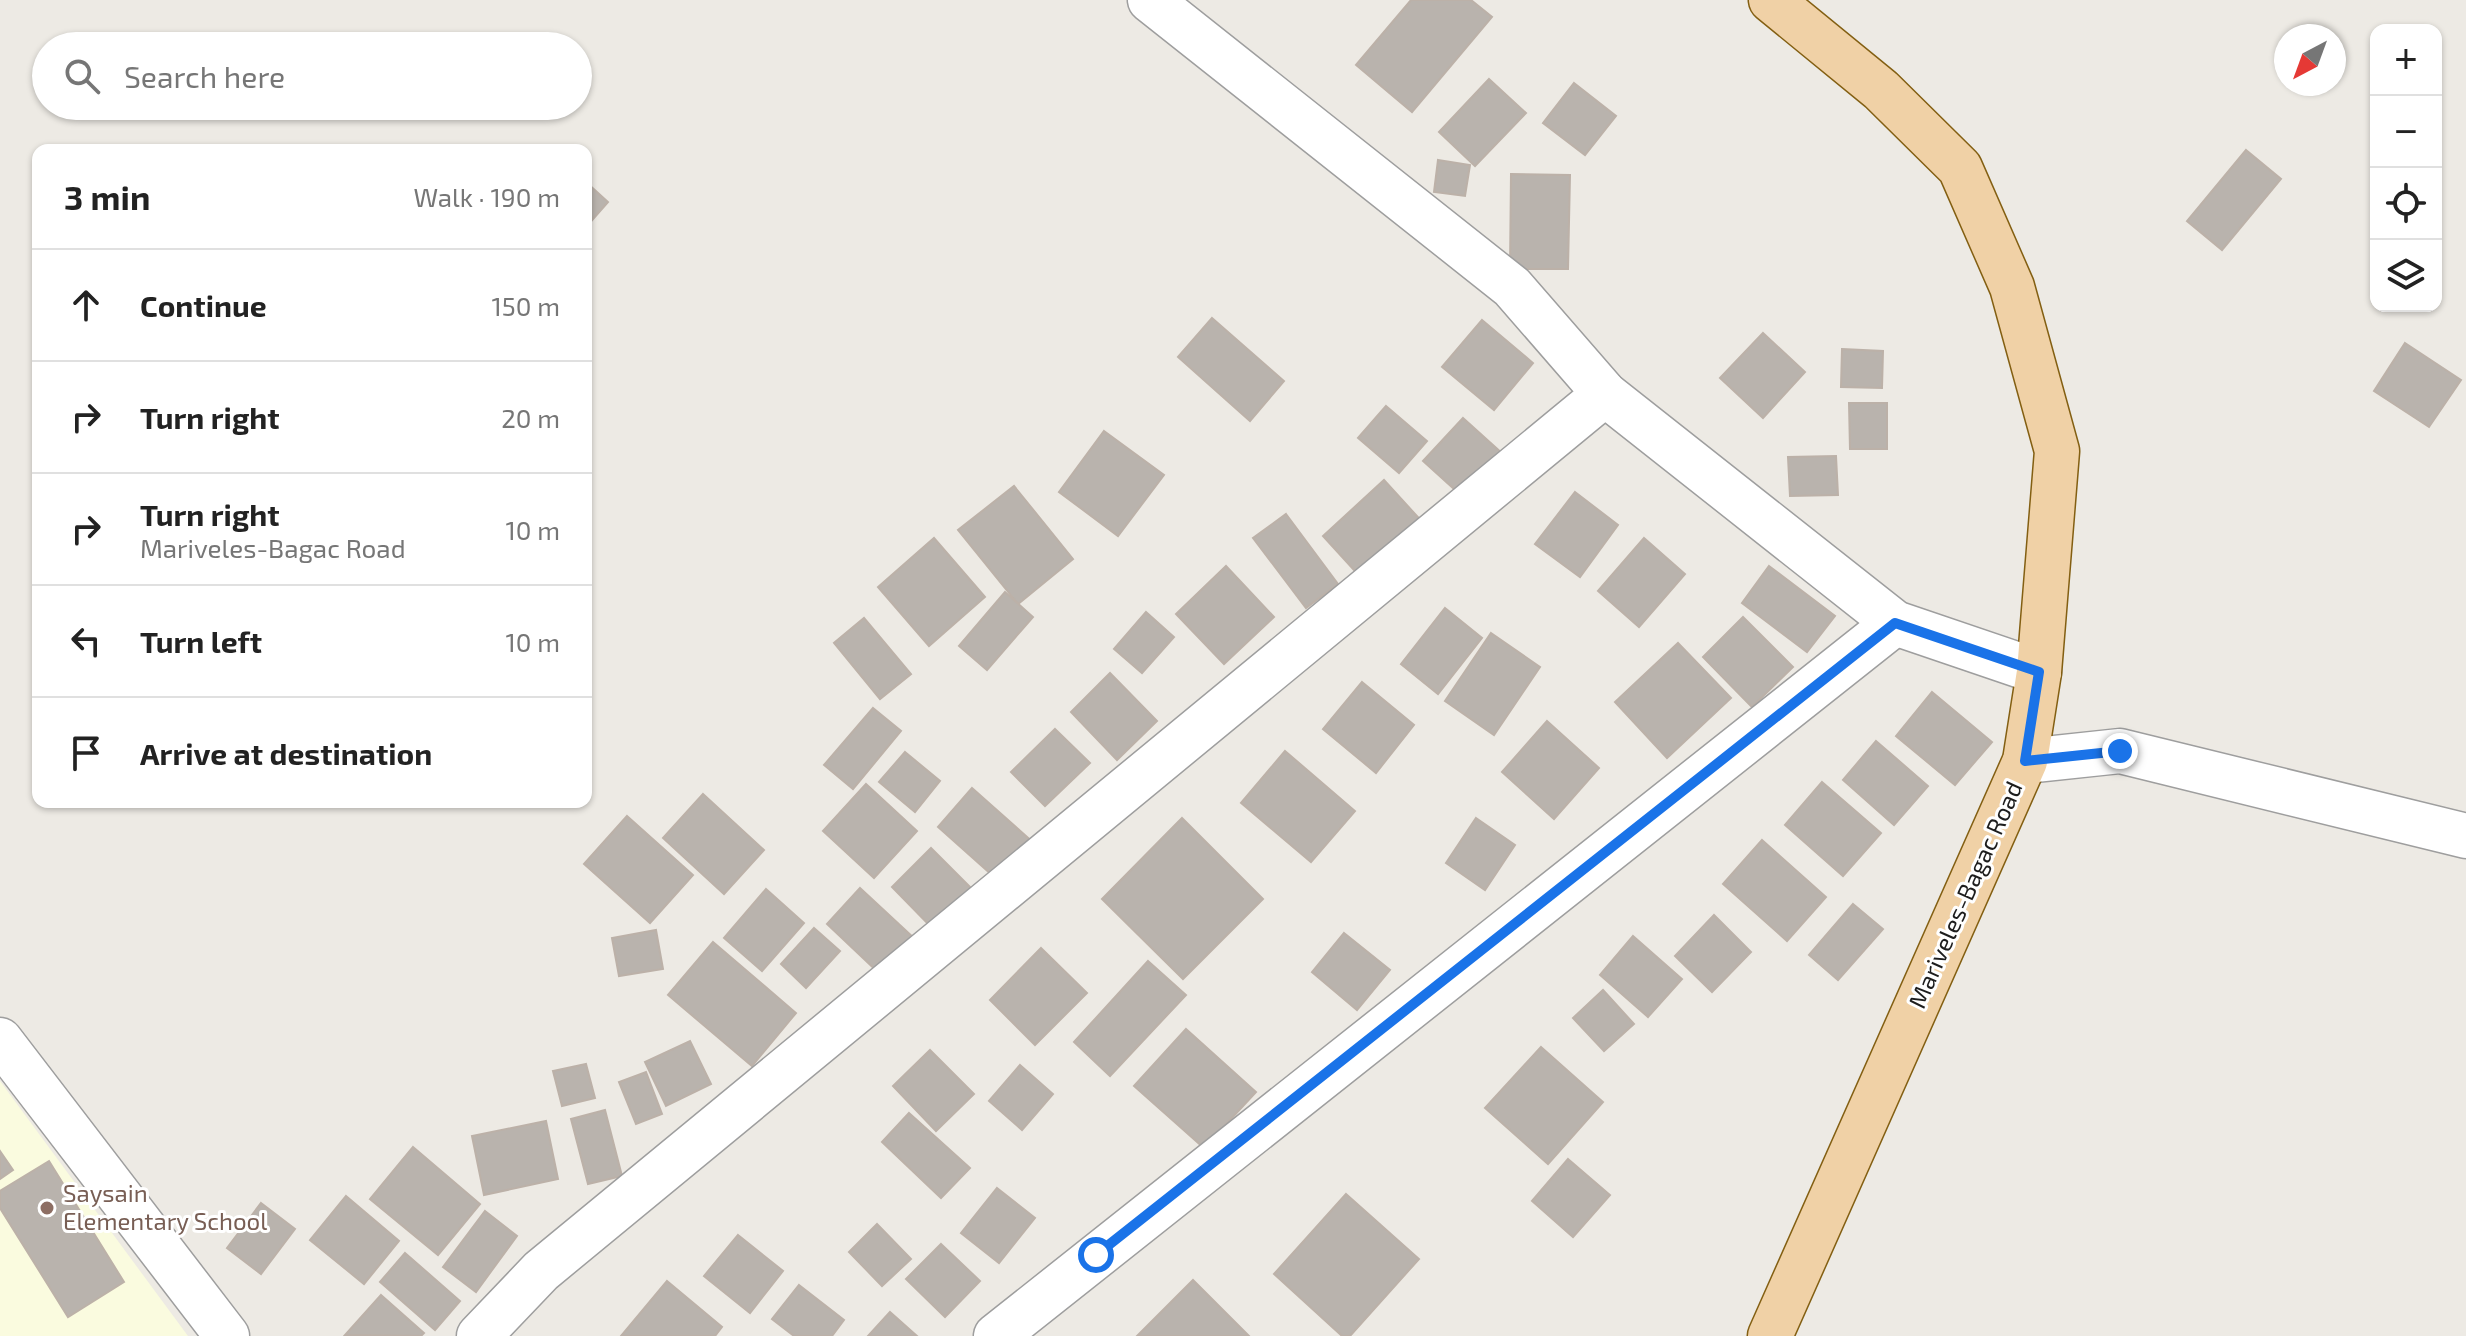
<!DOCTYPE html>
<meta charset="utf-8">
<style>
body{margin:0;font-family:"Exo 2",sans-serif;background:#f2f2f2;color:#222}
.controls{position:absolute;right:24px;top:24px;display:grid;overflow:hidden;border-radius:16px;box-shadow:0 2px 6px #0004}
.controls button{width:72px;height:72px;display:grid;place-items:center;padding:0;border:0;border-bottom:2px solid #e0e0e0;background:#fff;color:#222;font:40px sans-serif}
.compass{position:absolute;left:2274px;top:24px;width:72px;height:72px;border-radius:50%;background:#fff;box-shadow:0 2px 6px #0004;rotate:221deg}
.stop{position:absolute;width:24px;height:24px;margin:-18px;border:6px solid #1a73e8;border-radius:50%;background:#fff}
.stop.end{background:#1a73e8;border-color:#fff;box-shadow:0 2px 8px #0008}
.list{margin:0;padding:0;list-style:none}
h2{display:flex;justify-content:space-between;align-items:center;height:104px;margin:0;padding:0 32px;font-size:34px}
h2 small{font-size:26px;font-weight:400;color:#767676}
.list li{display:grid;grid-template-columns:52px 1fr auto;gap:24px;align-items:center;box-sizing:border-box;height:112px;padding:0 32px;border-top:2px solid #e0e0e0}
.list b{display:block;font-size:30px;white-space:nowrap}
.list p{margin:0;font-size:26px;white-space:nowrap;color:#767676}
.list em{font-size:26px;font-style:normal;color:#767676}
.icon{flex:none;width:44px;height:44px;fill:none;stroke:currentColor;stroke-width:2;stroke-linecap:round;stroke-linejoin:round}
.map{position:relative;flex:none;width:2466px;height:1336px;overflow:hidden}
.search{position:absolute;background:#fff;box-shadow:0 2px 6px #0004;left:32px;top:32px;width:560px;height:88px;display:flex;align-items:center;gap:20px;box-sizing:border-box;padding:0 28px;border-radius:44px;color:#767676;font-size:30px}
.panel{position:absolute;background:#fff;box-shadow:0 2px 6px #0004;left:32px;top:144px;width:560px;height:664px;border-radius:16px}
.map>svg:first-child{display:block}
.education{fill:#fafbdf}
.building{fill:#b9b3ad;stroke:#bcb1a8;stroke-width:2}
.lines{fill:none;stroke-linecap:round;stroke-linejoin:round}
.minor-casing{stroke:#9e9e9e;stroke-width:47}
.primary-casing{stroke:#835f12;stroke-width:47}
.minor{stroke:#fff;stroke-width:44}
.primary{stroke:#f0d1a6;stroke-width:44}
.route{stroke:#1a73e8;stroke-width:10}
.education-dot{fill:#8d6e63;stroke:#fff;stroke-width:3}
.labels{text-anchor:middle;stroke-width:6;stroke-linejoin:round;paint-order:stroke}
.street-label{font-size:24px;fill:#1d1d1d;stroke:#fff}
.education-label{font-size:24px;fill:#785e54;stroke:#fff;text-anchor:start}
</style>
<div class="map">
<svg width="2466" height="1336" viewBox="0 0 2466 1336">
<rect width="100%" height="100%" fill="#edeae4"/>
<path class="education" d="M0,1081L188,1336H0Z"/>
<g class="building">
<path d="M1411,0H1471L1492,17L1412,112L1356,65Z"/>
<path d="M1489,79L1526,113L1475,166L1439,132Z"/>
<path d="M1574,83L1616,116L1585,155L1543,123Z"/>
<path d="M2246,150L2281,179L2222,250L2187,221Z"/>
<path d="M1438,160L1470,165L1465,196L1434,192Z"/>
<path d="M1511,174L1570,175L1568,269H1510Z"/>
<path d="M586,182L608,202L586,227Z"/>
<path d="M1212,318L1284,381L1250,421L1178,357Z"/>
<path d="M1482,320L1533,363L1494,410L1442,367Z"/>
<path d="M1763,333L1805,372L1763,418L1720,378Z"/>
<path d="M2405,343L2461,380L2429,427L2374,391Z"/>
<path d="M1842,349L1883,351L1882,388L1841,387Z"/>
<path d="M1849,403H1887V449H1850Z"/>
<path d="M1386,406L1427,441L1399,473L1358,438Z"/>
<path d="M1463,418L1503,454L1464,498L1423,461Z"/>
<path d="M1104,431L1164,475L1118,536L1059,492Z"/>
<path d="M1836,456L1838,495L1790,496L1788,457Z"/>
<path d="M1384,480L1426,526L1365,582L1323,536Z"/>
<path d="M1014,486L1073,559L1018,604L958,530Z"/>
<path d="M1575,492L1618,525L1580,577L1535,544Z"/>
<path d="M1286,514L1338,584L1306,608L1253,538Z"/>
<path d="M934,538L985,597L929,646L878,587Z"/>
<path d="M1644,538L1685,574L1639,627L1598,591Z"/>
<path d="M1226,566L1274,617L1224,664L1176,614Z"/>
<path d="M1769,566L1835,616L1807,652L1742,603Z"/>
<path d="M1005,592L1033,617L987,670L959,646Z"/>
<path d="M1445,608L1482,638L1438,694L1401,664Z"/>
<path d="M1146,612L1174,637L1142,673L1114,649Z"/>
<path d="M1743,617L1793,667L1752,707L1703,657Z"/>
<path d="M864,618L911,674L880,699L834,643Z"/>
<path d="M1491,633L1540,667L1494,735L1445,701Z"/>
<path d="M1678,643L1731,698L1667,758L1615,702Z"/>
<path d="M1110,673L1157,721L1117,760L1071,712Z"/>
<path d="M1362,682L1414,725L1376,773L1323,729Z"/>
<path d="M1932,692L1992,742L1955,785L1896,736Z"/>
<path d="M873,708L901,731L853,789L824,765Z"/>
<path d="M1547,721L1599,768L1554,819L1502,772Z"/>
<path d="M1055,729L1090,763L1045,806L1011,772Z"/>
<path d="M1876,741L1928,786L1894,825L1843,780Z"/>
<path d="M1285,751L1355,811L1311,862L1241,803Z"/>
<path d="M905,752L940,781L915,812L879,782Z"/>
<path d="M1822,782L1881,833L1843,876L1785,825Z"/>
<path d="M866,784L917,831L874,878L823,831Z"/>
<path d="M972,788L1035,844L1001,883L938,827Z"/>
<path d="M703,794L764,850L724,894L663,838Z"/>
<path d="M627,816L693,875L650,923L584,864Z"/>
<path d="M1182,818L1263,899L1183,979L1102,899Z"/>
<path d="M1476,818L1515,845L1485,890L1446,863Z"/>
<path d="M1762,840L1826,897L1787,941L1723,884Z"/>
<path d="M931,848L979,896L939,935L892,887Z"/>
<path d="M860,888L915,939L881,975L827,924Z"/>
<path d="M766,889L804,923L762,971L724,938Z"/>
<path d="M1853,904L1883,929L1838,980L1809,955Z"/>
<path d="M1714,915L1751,952L1712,992L1675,956Z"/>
<path d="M814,928L840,951L806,988L781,964Z"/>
<path d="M656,930L663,969L619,976L612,938Z"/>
<path d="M1344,933L1390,970L1357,1010L1312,972Z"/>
<path d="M1633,936L1682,979L1648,1017L1600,975Z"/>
<path d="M713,942L796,1013L752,1066L668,995Z"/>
<path d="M1041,948L1087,993L1035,1045L990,1000Z"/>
<path d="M1148,961L1186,995L1110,1076L1074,1042Z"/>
<path d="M1603,990L1634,1024L1604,1051L1573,1018Z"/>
<path d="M1186,1029L1256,1092L1204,1148L1134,1086Z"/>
<path d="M690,1041L711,1084L666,1106L645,1062Z"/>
<path d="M1541,1047L1603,1102L1548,1164L1485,1108Z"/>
<path d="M930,1050L974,1094L936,1131L893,1086Z"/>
<path d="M586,1064L595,1098L562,1106L553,1071Z"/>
<path d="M1020,1065L1053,1094L1022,1130L989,1101Z"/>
<path d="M646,1072L662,1114L636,1124L619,1082Z"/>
<path d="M605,1110L622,1176L588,1184L571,1119Z"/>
<path d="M909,1113L970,1168L941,1198L882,1142Z"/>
<path d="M546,1121L558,1179L484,1195L472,1136Z"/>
<path d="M413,1147L480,1204L438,1255L370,1199Z"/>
<path d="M0,1151L13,1170L0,1179Z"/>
<path d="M1568,1159L1610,1195L1573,1237L1532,1201Z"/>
<path d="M49,1161L124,1282L68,1317L0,1208V1191Z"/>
<path d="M997,1188L1035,1218L999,1263L961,1233Z"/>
<path d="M1346,1194L1419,1259L1350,1336H1342L1274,1274Z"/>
<path d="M346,1196L399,1241L364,1284L310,1240Z"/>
<path d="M261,1203L295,1229L261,1274L227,1248Z"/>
<path d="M485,1211L517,1236L476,1292L443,1267Z"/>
<path d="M877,1224L911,1259L882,1286L849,1252Z"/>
<path d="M738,1235L783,1271L750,1313L704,1276Z"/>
<path d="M941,1244L980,1281L945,1317L906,1279Z"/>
<path d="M405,1253L460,1301L435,1330L380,1282Z"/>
<path d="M1193,1280L1249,1336H1137Z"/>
<path d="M667,1281L722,1327L715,1336H621Z"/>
<path d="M799,1285L844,1320L832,1336H794L772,1319Z"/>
<path d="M381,1295L424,1333L421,1336L345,1335Z"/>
<path d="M890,1312L917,1336H868Z"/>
</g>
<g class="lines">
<defs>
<g id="minor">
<path d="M1150,0L1512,287L1605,394L1895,623L2039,672"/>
<path d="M2025,761L2120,751L2466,836"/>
<path d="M0,1040L227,1336"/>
<path d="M479,1336L541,1271L1605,394"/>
<path d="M996,1336L1895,623"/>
</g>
<path id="primary" d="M1770,1336L2025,761L2039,672L2057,451L2012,287L1960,168L1881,90L1771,0"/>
</defs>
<use href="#minor" class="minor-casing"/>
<use href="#primary" class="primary-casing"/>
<use href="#minor" class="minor"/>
<use href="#primary" class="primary"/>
</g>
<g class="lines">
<path class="route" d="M1096,1255L1895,623L2039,672L2025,761L2120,751"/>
</g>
<circle class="education-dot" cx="47" cy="1208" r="8"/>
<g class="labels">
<g class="street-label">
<text transform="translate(1966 895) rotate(-66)" y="8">Mariveles-Bagac Road</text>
</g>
<g class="education-label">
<text x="63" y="1202">Saysain<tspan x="63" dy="28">Elementary School</tspan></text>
</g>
</g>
</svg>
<div class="controls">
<button>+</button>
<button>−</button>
<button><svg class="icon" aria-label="locate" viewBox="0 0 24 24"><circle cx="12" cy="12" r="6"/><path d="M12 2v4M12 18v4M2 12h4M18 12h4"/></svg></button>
<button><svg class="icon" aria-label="layers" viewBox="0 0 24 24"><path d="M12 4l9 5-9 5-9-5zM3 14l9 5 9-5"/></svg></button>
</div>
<svg class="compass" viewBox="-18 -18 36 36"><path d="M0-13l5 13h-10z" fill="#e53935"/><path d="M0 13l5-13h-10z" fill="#767676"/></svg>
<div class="stop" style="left:1096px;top:1255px"></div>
<div class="stop end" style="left:2120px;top:751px"></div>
<div class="search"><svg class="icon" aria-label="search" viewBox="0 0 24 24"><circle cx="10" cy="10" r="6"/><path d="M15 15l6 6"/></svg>Search here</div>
<section class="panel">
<h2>3 min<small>Walk · 190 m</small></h2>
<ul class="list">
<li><svg class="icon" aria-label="ahead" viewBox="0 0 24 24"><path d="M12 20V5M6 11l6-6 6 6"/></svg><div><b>Continue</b></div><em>150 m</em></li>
<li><svg class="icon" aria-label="right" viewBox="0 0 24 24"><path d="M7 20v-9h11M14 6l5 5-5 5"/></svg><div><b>Turn right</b></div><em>20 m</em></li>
<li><svg class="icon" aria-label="right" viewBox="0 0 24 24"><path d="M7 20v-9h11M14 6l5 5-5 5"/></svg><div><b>Turn right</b><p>Mariveles-Bagac Road</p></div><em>10 m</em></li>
<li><svg class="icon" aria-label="left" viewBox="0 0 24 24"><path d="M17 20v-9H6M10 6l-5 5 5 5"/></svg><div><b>Turn left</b></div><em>10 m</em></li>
<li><svg class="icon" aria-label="arrive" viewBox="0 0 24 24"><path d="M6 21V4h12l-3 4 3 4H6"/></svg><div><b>Arrive at destination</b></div></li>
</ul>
</section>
</div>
